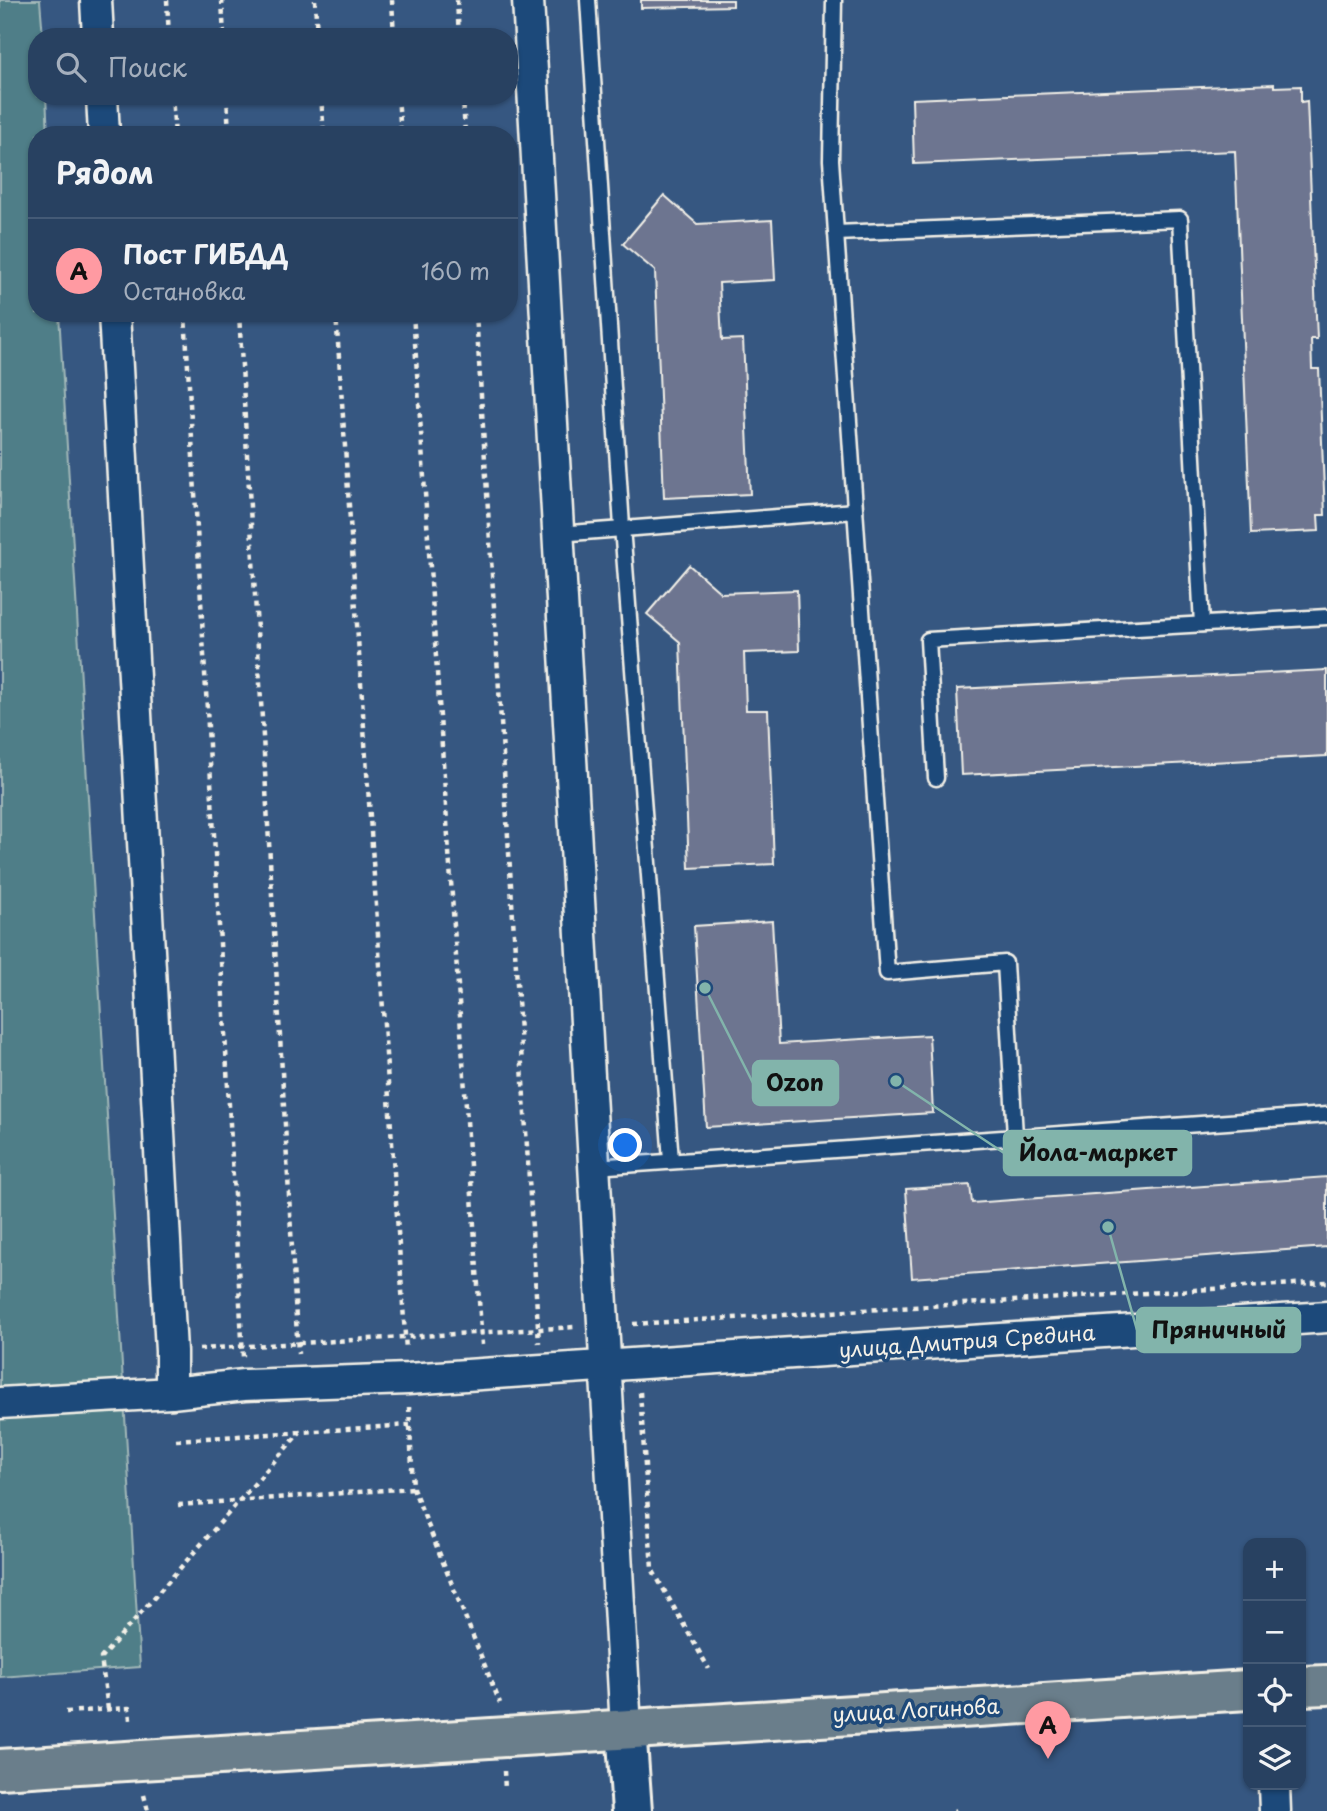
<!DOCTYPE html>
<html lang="ru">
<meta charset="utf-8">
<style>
body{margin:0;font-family:"Playpen Sans",sans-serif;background:#304867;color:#f1f3f6}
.controls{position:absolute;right:21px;bottom:21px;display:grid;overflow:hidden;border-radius:14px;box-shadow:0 2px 5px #0004}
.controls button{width:63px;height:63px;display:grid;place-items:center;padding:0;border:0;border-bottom:2px solid #445a76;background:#284161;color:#f1f3f6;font:35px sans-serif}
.you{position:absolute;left:626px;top:1146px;width:24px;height:24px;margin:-18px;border:5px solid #fff;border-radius:50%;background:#1a73e8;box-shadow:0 0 0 10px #1a73e833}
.badge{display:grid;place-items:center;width:46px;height:46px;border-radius:50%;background:#ff9aa2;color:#111;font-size:23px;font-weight:700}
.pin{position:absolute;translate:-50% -58px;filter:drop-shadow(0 2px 4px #0008)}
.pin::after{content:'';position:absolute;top:37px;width:24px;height:21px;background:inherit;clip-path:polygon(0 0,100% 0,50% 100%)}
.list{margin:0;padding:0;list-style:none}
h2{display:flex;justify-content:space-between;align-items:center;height:91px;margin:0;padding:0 28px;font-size:30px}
h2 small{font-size:23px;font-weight:400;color:#a5afbd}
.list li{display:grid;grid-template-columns:46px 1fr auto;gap:21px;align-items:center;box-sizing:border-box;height:105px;padding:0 28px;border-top:2px solid #445a76}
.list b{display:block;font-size:26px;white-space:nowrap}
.list p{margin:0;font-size:23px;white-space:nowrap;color:#a5afbd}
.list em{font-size:23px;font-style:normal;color:#a5afbd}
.icon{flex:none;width:38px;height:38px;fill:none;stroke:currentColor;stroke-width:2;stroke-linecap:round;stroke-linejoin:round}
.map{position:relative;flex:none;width:1327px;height:1811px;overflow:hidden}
.search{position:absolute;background:#284161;box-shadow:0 2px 5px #0004;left:28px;top:28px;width:490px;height:77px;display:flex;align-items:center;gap:18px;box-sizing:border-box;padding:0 24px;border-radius:28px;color:#a5afbd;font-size:26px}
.panel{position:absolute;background:#284161;box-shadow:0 2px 5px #0004;left:28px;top:126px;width:490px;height:196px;border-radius:28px}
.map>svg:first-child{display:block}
.green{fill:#4f7e88;stroke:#a2b8b8;stroke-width:2}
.building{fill:#6d7490;stroke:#f4f1e8;stroke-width:2}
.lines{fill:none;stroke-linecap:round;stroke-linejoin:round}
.service-casing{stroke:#f4f1e8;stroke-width:19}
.minor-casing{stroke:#f4f1e8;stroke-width:35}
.secondary-casing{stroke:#f4f1e8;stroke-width:44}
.primary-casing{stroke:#f4f1e8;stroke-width:44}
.path{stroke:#f4f1e8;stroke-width:4.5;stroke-dasharray:5 5;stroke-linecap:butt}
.service{stroke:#1f4a7a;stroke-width:14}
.minor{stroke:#1f4a7a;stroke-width:30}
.secondary{stroke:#1f4a7a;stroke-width:38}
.primary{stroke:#6b7e8b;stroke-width:38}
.labels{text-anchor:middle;stroke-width:7;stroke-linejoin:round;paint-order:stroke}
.street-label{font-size:21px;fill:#f4f1e8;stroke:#1f4a7a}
.leader{fill:none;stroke:#82b4ab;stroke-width:2.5}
.callout-dot{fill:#82b4ab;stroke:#1f4a7a;stroke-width:2.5}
.callout{fill:#82b4ab;stroke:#82b4ab;stroke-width:2.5}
.callout-label{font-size:23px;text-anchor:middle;font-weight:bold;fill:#111}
</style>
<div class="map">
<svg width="1327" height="1811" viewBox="0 0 1327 1811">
<rect width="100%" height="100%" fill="#365781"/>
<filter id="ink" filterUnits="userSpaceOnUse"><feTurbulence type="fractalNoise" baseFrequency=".0143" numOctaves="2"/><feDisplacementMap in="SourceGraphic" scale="14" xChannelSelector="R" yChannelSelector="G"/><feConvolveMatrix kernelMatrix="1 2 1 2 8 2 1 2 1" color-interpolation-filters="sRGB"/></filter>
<g filter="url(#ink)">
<path class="green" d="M0,0H40L43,37H37V96H46L48,135H37V313H59L140,1667L0,1677Z"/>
<g class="building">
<path d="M641,0H733V6L641,8Z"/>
<path d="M1274,84V87L1301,86V102L1307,101L1317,339H1311L1312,369H1319L1325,515H1318L1319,531L1251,534L1235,151L914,164L912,99Z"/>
<path d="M664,195L697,224L772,220L775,280L719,283L722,340L743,339L750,494L664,498L655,271L623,244Z"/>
<path d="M689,565L721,593L797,590L799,651L744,653L746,710H768L774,864L689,868L680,642L647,614Z"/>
<path d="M1327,670V756L961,775L957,689Z"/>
<path d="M772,921L779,1044L929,1035L933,1113L706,1127L694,926Z"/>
<path d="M1327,1177V1247L912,1278L906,1189L970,1185L972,1203Z"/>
</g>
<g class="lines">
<defs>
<g id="service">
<path d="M588,0L622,527L671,1160"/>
<path d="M834,0L831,160L887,973L1005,963L1015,1136"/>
<path d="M836,233L1180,219L1202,624"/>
<path d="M558,534L855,511"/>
<path d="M936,778L928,640L1327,617"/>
<path d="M595,1167L1327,1115"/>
</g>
<g id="minor">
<path d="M96,0L98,37"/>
<path d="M528,0L626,1728"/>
<path d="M102,96L104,135"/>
<path d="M114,313L171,1351V1393L244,1385L408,1379L1327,1317"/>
<path d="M0,1403L171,1393"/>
<path d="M1274,1785L1275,1811"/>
</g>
<path id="secondary" d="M626,1728L632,1811"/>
<g id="primary">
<path d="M1301,1686L1327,1685"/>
<path d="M0,1769L1248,1690"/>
</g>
</defs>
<use href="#service" class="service-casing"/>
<use href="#minor" class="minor-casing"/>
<use href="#secondary" class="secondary-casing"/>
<use href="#primary" class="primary-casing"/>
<g class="path">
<path d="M167,0L169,37"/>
<path d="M222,0L224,37"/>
<path d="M315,0L317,37"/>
<path d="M392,0L394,37"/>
<path d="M457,0L459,37"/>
<path d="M172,96L175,135"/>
<path d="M227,96L229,135"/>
<path d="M321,96L324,135"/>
<path d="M398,96L401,135"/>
<path d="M463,96L465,135"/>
<path d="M185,313L243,1357"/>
<path d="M239,313L298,1354"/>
<path d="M336,313L406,1350"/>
<path d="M413,313L482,1345"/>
<path d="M476,313L539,1343"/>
<path d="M633,1324L1327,1282"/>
<path d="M199,1349L575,1327"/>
<path d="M640,1392L652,1569L709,1669"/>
<path d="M409,1407L413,1488L500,1703"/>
<path d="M176,1440L410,1425"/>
<path d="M178,1505L413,1488"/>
<path d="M108,1709L101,1658L300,1432"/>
<path d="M66,1712L129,1708L130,1720"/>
<path d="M504,1771L505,1790"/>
<path d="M144,1795L148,1811"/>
<path d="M954,1811L956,1810"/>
</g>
<use href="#service" class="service"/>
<use href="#minor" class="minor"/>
<use href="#secondary" class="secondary"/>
<use href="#primary" class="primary"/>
</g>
</g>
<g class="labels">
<g class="street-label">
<text transform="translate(967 1342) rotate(-4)" y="7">улица Дмитрия Средина</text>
<text transform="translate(916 1711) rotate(-3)" y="7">улица Логинова</text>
</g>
</g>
<path class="leader" d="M705 988L753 1083M896 1081L1004 1153M1108 1227L1137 1330"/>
<g class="callout-dot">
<circle cx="705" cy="988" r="7"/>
<circle cx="896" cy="1081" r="7"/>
<circle cx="1108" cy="1227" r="7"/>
</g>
<g class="callout">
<rect x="753" y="1061" width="85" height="44" rx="7"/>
<rect x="1004" y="1131" width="187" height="44" rx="7"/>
<rect x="1137" y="1308" width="163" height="44" rx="7"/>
</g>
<g class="callout-label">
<text x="795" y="1091">Ozon</text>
<text x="1098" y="1161">Йола-маркет</text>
<text x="1219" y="1338">Пряничный</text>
</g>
</svg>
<div class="controls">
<button>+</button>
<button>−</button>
<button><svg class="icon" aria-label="locate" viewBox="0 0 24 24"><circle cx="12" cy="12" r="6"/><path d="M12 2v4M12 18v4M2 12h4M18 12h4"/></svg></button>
<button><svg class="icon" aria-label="layers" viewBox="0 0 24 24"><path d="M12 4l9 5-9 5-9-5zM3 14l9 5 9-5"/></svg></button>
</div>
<div class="you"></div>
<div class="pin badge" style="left:1048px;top:1759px">A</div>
<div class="search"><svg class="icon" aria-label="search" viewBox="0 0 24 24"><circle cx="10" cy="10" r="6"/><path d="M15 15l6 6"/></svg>Поиск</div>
<section class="panel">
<h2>Рядом<small></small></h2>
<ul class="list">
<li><span class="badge">A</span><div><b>Пост ГИБДД</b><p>Остановка</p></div><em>160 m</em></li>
</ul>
</section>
</div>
